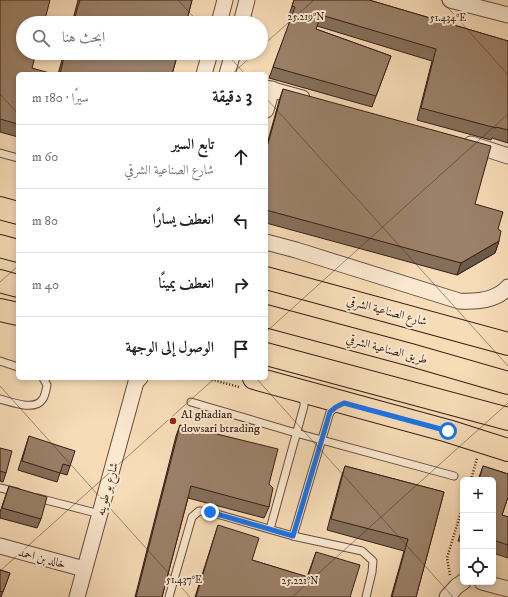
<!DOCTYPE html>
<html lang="ar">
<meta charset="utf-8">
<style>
body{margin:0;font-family:"IM FELL DW Pica",Amiri,serif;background:#f2f2f2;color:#202124;direction:rtl}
.controls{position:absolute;right:12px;bottom:12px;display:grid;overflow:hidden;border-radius:6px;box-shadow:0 2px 6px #0003}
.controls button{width:36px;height:36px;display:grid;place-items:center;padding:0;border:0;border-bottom:1px solid #e0e0e0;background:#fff;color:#202124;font:20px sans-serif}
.stop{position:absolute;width:12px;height:12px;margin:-9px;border:3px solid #1a73e8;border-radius:50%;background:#fff}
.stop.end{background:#1a73e8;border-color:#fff;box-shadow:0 1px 4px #0008}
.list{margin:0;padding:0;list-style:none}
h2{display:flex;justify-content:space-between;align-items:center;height:52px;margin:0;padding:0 16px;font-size:17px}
h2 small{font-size:13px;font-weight:400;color:#757577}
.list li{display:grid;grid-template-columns:26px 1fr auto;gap:12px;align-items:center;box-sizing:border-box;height:64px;padding:0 16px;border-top:1px solid #e0e0e0}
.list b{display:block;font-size:15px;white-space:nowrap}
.list p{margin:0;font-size:13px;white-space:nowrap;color:#757577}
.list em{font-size:13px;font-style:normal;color:#757577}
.icon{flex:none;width:22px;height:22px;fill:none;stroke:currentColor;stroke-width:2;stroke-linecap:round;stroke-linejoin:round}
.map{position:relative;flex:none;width:508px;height:597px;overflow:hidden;direction:ltr}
.search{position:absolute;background:#fff;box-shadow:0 2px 6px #0003;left:16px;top:16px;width:252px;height:44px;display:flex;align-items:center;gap:10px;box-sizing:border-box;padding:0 14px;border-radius:22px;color:#757577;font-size:15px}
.panel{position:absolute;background:#fff;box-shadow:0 2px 6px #0003;left:16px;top:72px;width:252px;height:308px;border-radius:6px;direction:rtl}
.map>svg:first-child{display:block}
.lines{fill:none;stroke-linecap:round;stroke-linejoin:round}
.lane-casing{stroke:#684e3d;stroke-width:9}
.street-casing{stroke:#684e3d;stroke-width:17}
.primary-casing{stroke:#381e14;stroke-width:24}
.highway-casing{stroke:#381e14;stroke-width:24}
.path{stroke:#381e14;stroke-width:2.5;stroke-dasharray:1 2;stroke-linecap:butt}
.lane{stroke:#fae8d0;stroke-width:7}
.street{stroke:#fae8d0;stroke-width:15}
.primary{stroke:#f7dcb7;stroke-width:22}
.highway{stroke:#f7dcb7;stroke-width:22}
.wall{fill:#856f5a;stroke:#381e14}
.shaded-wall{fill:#6c5a4a;stroke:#381e14}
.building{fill:#9b8169;stroke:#381e14}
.route{stroke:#1a73e8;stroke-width:5}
.ticks{fill:none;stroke:#381e14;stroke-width:1;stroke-opacity:0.45}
.poi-dot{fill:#8f2418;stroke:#fae8d0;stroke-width:1.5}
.labels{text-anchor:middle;stroke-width:4;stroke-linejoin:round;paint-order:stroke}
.street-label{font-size:12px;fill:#381e14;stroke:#fae8d0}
.poi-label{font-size:12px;fill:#381e14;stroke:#fae8d0;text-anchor:start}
.ticks-label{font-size:10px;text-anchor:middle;fill:#381e14;stroke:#fae8d0;stroke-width:4;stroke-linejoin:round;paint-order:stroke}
</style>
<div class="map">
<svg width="508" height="597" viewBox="0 0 508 597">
<rect width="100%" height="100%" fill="#f7dcb7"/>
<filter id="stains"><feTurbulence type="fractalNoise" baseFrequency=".005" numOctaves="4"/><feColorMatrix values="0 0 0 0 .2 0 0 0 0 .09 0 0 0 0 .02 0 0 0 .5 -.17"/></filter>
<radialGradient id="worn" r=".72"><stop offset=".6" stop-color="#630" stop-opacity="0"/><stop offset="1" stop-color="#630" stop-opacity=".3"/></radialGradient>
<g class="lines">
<defs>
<g id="lane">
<path d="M0,153L18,158"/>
<path d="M0,361L18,367"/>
<path d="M0,399C11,402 34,411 42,400C45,397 46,390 47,385L43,378"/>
<path d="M191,402L296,433L454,476"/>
<path d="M0,488L17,492"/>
<path d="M38,498L100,514"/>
<path d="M270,529L304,406V399L302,394"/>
<path d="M293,536L330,412L338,406"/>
<path d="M169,597L192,517L199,511L210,512L293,536L362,551L373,561L372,572L366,597"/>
</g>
<g id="street">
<path d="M450,0L508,15"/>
<path d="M219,23L225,0"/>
<path d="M241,23L247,0"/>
<path d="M204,74L210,53"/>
<path d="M227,74L233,53"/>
<path d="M266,88L302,98"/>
<path d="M266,110L272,89"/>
<path d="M471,144L508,156"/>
<path d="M266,242L296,250L459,301C476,302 496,301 508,287"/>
<path d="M0,546L84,569"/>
<path d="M482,582L508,589"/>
<path d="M77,597L136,382L140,378"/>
<path d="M447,597L457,586L463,582"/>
</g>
<g id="primary">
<path d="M0,208L18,213"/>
<path d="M266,278L508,344"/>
<path d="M0,310L18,314"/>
<path d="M254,378L448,431L508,450"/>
</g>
<g id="highway">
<path d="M0,246L18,251"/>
<path d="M0,281L18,286"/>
<path d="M266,316L411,355L508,383"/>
<path d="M266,354L508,419"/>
</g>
</defs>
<use href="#lane" class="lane-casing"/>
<use href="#street" class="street-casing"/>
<use href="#primary" class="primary-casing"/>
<use href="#highway" class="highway-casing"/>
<g class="path">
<path d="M206,378L239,387"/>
<path d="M471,480L477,458"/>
<path d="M450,575L447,558L463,505"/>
</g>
<use href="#lane" class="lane"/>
<use href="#street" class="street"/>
<use href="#primary" class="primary"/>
<use href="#highway" class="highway"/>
</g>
<g class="wall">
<path d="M0,0L18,74V137L0,132Z"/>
<path d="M78,0H192L186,23H72Z"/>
<path d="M294,0H369L508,41V143L492,138L491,140L417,120L432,61L317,26L316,29L391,56L372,107L269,78L291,19L288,18Z"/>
<path d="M64,53H178L172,74H58Z"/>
<path d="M283,89L475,204L498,229L499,241L495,253L457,275L266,223V148L279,101Z"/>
<path d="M180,425L269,484V507L264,518L188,498L162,597H135L176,436Z"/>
<path d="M29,436L70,466L67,475L60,473L57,482L18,470Z"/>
<path d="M0,448L6,473L3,482L0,481Z"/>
<path d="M345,466L444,492L416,597H391L404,551L327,530L341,478Z"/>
<path d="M483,466L508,474V497L502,515L508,517V558L493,553V480H478Z"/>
<path d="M9,486L41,519L37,528L0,518V512Z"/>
<path d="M218,525L252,560L307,577L316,552L350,597H195Z"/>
<path d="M463,526V542L458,541Z"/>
<path d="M0,570L10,573L1,597H0Z"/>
</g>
<path class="shaded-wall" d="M499,241L495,253L457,275L461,263Z"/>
<g class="building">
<path d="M0,0H50L44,23H23V53H36L32,68L53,74H18V124L0,119Z"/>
<path d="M80,0H192L186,23H73Z"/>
<path d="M294,0H369L508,41V130L496,127V128L421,108L436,49L321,15L316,29L391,56L376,96L273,67L295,7L292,6Z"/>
<path d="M65,53H178L172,74H60Z"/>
<path d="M283,89L491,146L475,204L503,212L498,229L501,231L499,241L461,263L266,210V151Z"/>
<path d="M180,425L278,449L269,484L273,488L269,507L191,486L162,597H136Z"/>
<path d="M29,436L75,451L70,466L63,464L60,473L22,461Z"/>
<path d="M0,448L12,451L6,473L0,471Z"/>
<path d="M345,466L444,492L416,597H392L408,539L331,519Z"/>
<path d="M483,466L508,474V497L502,515L508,517V545L493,540V480H479Z"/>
<path d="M9,486L47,497L41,519L2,508Z"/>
<path d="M218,525L259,538L252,560L308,577L316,552L360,565L350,597H196Z"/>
<path d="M0,570L10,573L3,592L0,591Z"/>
</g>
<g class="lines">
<path class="route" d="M210,512L293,536L330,412L336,407L344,403L448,431"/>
</g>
<path class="ticks" d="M178,0L199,23M441,0L508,75M261,47L314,0M226,53L245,74M232,74L255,53M0,94L18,114M266,98L508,366M0,282L18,266M266,332L508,114M256,378L453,597M0,386L190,597M0,571L215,378M292,597L508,403"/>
<circle class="poi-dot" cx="173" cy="421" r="4"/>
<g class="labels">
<g class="street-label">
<text transform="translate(387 311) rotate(15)" y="4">شارع الصناعية الشرقي</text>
<text transform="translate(387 349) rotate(15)" y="4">طريق الصناعية الشرقي</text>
<text transform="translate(107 489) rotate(-75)" y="4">شارع بو طوينه</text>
<text transform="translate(42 558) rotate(15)" y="4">خالد بن احمد</text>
</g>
<g class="poi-label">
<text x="181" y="418">Al ghadian<tspan x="181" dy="14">dowsari btrading</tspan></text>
</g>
</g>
<g class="ticks-label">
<text x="306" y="20">25.219°N</text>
<text x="448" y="21">51.434°E</text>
<text x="184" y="583">51.437°E</text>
<text x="300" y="584">25.221°N</text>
</g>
<rect width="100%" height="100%" filter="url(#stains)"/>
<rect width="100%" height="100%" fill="url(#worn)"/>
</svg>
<div class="controls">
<button>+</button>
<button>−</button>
<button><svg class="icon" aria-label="locate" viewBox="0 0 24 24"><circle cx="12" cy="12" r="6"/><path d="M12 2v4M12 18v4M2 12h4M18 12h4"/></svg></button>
</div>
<div class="stop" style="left:448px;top:431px"></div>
<div class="stop end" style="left:210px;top:512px"></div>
<div class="search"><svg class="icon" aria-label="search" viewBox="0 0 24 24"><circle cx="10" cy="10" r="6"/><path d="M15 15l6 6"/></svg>ابحث هنا</div>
<section class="panel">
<h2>3 دقيقة<small>سيرًا · 180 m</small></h2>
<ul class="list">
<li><svg class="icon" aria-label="ahead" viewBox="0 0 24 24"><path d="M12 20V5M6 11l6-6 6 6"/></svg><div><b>تابع السير</b><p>شارع الصناعية الشرقي</p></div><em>60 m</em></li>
<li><svg class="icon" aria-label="left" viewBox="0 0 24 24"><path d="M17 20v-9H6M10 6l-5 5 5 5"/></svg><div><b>انعطف يسارًا</b></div><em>80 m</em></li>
<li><svg class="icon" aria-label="right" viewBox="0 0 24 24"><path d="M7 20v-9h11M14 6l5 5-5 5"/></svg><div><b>انعطف يمينًا</b></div><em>40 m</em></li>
<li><svg class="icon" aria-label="arrive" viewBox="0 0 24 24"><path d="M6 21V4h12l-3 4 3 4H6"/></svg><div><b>الوصول إلى الوجهة</b></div></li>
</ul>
</section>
</div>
